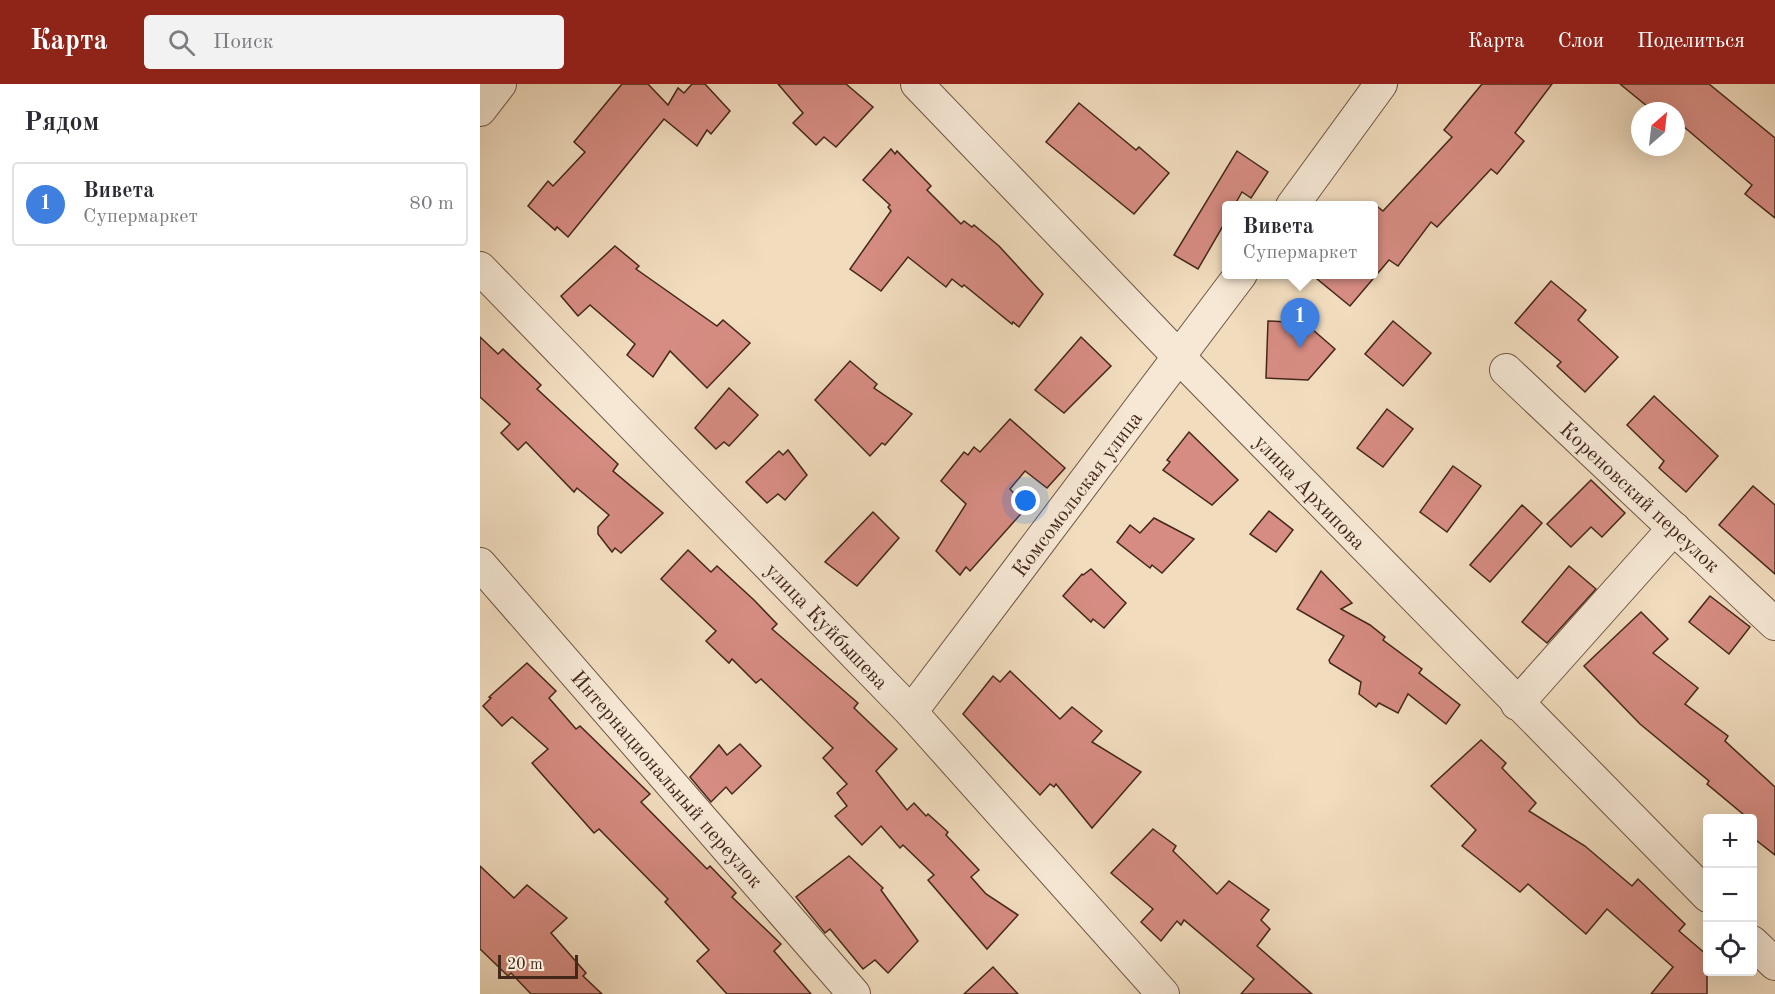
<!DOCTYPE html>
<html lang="ru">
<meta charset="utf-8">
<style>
body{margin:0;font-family:"Old Standard TT",serif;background:#f2f2f3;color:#2b2b33}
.controls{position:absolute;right:18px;bottom:18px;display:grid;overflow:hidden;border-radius:6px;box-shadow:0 6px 24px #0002}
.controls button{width:54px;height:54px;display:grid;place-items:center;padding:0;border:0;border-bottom:2px solid #e1e1e2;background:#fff;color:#2b2b33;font:30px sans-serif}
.compass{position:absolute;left:1151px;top:18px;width:54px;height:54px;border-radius:50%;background:#fff;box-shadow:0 6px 24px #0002;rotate:28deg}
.scale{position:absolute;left:18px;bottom:15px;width:80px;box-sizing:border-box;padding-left:6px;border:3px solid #44271b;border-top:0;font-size:16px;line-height:21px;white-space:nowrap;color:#44271b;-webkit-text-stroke:4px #f6e8d5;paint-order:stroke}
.you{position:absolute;left:546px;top:417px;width:21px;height:21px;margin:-15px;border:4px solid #fff;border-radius:50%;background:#1a73e8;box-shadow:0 0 0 9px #1a73e833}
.badge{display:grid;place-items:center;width:39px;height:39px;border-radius:50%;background:#8f2418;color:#fff;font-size:20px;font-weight:700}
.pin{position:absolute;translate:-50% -50px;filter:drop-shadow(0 2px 3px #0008)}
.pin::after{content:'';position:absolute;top:32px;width:21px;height:18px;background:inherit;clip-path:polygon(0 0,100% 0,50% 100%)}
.popup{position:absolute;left:742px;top:117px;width:156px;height:78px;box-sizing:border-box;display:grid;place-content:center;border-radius:6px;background:#fff;filter:drop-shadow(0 2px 4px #0005);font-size:20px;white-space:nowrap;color:#7c7c81}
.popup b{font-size:22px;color:#2b2b33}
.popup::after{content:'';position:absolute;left:50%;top:100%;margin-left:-12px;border:12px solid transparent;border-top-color:#fff}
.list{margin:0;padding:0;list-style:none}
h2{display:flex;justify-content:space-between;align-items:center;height:78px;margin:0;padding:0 24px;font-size:26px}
h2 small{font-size:20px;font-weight:400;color:#7c7c81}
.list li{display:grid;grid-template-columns:39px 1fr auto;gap:18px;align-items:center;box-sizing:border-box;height:84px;margin:0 12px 12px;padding:0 12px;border:2px solid #e1e1e2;border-radius:6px}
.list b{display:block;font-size:22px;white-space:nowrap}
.list p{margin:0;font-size:20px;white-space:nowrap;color:#7c7c81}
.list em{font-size:20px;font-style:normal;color:#7c7c81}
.icon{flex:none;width:33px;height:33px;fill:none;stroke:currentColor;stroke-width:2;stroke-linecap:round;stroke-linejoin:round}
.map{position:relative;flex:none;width:1295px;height:910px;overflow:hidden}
header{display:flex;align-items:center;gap:36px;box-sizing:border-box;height:84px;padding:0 30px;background:#8f2418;color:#fff}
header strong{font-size:28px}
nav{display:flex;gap:33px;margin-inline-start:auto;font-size:21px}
.search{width:420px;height:54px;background:#f2f2f3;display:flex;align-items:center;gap:15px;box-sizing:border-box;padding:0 21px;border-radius:6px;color:#7c7c81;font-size:22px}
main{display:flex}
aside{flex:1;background:#fff}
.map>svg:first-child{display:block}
.building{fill:#d68c82;stroke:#44271b;stroke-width:1.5}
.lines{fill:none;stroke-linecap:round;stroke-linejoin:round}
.street-casing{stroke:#6f5444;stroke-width:34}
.street{stroke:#f6e8d5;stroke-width:32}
.labels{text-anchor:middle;stroke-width:6;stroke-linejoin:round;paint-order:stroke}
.street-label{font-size:21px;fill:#44271b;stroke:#f6e8d5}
</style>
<header>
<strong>Карта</strong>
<div class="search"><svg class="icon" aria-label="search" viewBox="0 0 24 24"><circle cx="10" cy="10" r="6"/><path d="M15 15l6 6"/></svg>Поиск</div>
<nav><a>Карта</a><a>Слои</a><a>Поделиться</a></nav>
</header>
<main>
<aside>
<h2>Рядом<small></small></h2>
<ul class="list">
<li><span class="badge" style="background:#3f7fe0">1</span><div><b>Вивета</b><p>Супермаркет</p></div><em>80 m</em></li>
</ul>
</aside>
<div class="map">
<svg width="1295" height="910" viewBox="0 0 1295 910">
<rect width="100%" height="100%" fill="#f1dcbe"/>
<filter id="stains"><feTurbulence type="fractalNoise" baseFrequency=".00333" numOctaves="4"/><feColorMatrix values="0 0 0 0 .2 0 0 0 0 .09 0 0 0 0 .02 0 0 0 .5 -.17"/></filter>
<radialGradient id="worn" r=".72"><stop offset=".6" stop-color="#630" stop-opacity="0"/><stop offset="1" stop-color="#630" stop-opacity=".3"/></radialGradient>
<g class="building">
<path d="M142,0H168L188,21L198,4L204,9L212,0H225L250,27L231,50L227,46L217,62L184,35L88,153L77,143L75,146L48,122L68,97L73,102L105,68L94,58Z"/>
<path d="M298,0H366L393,23L356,63L344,53L336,61L313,39L323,29Z"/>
<path d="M1002,0H1072L1035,49L1044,57L1017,90L1011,85L957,143L951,138L918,182L909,176L870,222L831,190H894V120L903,127L972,53L964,46Z"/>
<path d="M1140,0H1229L1295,54V134L1265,110L1272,101L1196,36V27H1186L1178,21L1173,27Z"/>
<path d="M599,19L656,66L659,63L689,89L654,130L566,58Z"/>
<path d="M411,65L415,70L417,67L451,102L447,106L481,140L484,137L492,143L494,141L519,162L563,210L539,243L533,238L532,240L484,201L482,203L472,195L466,203L428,173L401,207L370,185L411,127L408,123L410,121L383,96Z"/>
<path d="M757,67L788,88L771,114L762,108L754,122H747V135L718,185L694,171Z"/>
<path d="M135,162L159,182L156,185L237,242L243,236L270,259L227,304L190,267L173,293L147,271L155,260L110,221L98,232L81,212Z"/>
<path d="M1071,197L1106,226L1098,236L1138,273L1105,308L1077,282L1081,278L1035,239Z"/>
<path d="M788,237L825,239L855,265L828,296L786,294Z"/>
<path d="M913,237L951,269L923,302L885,270Z"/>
<path d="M0,253L18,270L23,265L61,301L57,305L138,380L133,387L183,429L141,469L135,464L132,468L118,450V443L129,431L97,404L94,408L46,358L38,366L21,349L30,340L0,313Z"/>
<path d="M601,253L631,282L584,329L555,306Z"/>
<path d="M370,277L397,300L394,304L432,330L405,361L402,359L390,372L335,316Z"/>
<path d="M249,304L278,331L249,362L244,358L236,365L215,344Z"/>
<path d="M1174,312L1238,372L1206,408L1179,384L1184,377L1147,341Z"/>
<path d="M907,325L933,345L903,383L877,364Z"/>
<path d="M530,335L585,384L567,404L545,387L530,405L547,423L490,487L486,483L480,491L456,467L486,420L461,397L484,368L488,371L494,363L500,368Z"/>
<path d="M709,348L758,396L732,421L683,386L690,378L687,376Z"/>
<path d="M308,366L327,391L305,416L298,410L287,419L266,398L299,367L303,371Z"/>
<path d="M973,382L1001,402L967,448L940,428Z"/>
<path d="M1111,396L1145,429L1122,453L1111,443L1091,463L1067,440Z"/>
<path d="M1273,402L1295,421V490L1239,441Z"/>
<path d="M1042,421L1062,439L1010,498L990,481Z"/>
<path d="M789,427L813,446L796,468L770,450Z"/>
<path d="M393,428L419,454L377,502L345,478Z"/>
<path d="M674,434L714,455L682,489L672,481L670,484L637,458L650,441L660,449Z"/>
<path d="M208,466L231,488L237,482L274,516L297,540L292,545L378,619L374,624L417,665L396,687L427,726L434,719L446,732L448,730L468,748L466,751L499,786L491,793L506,810L538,831L507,865L448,796L454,791L423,761L420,764L401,742L382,761L355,732L367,722L357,709L367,700L343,674L353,664L281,595L276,599L252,575L249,579L226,557L236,547L181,495Z"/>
<path d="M1089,482L1116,505L1067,559L1042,538Z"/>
<path d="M611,485L646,519L624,544L613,535L611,538L583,512L602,490L603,491Z"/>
<path d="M841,487L872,519L861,525L890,541L905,553L903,556L942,585L939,589L980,621L966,640L928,610L918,629L899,619L896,623L879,610L881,598L850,579L849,576L864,552L817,525Z"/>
<path d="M1230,512L1270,543L1249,570L1209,538Z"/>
<path d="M1161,528L1188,555L1173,569L1218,604L1205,620L1248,652L1245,657L1295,703V771L1272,753V735H1269L1227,700L1229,697L1160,640L1104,582Z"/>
<path d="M47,579L76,607L69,614L96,645L100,642L170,710L161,718L227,785L230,782L256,809L252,813L301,860L294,867L331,910H247L217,877L229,866L185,818L188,815L119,745L114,749L52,679L68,665L32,633L22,642L3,622L11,614L9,613Z"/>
<path d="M530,587L580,635L592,623L622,647L612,658L661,688L612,744L576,700L574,703L570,700L560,711L483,630L513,592L520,598Z"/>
<path d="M1001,656L1026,679L1022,684L1056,719L1049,727L1105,762L1152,802L1158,795L1205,840L1199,847L1227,871V910H1171L1193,883L1127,825L1106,850L1048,800L1040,808L982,762L996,746L951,702Z"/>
<path d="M260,660L281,682L252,710L246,703L231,718L210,693L239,661L247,671Z"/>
<path d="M673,745L696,762L693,767L737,810L749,797L789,826L781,836L790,845L777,862L832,910H761L774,895L704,836L701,841L697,837L681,857L661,838L673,825L631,789Z"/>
<path d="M369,772L403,804L401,806L438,857L408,889L395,876L383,885L350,845L345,849L316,813Z"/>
<path d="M0,782L34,814L47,801L87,834L71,849L106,889L103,892L122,910H51L31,889L28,892L0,865Z"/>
<path d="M513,883L538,910H484Z"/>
</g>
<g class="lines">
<defs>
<g id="street">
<path d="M437,0L700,274L1228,812"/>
<path d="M0,26L20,0"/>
<path d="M812,122L901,0"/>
<path d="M0,184L431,628L683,910"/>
<path d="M1026,286L1295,540"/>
<path d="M0,480L374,910"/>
<path d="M1037,620L1194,444"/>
<path d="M431,628L761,190"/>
<path d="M1272,858L1295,880"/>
</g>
</defs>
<use href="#street" class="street-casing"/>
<use href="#street" class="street"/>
</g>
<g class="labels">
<g class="street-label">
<text transform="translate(830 408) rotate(46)" y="7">улица Архипова</text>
<text transform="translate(597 410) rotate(-53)" y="7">Комсомольская улица</text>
<text transform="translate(1160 413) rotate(43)" y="7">Кореновский переулок</text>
<text transform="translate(347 542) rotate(46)" y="7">улица Куйбышева</text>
<text transform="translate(187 695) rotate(49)" y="7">Интернациональный переулок</text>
</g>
</g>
<rect width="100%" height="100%" filter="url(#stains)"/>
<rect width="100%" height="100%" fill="url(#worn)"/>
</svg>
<div class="controls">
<button>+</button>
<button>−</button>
<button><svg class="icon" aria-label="locate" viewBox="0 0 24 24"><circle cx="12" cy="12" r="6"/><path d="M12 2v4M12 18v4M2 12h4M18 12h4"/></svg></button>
</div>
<svg class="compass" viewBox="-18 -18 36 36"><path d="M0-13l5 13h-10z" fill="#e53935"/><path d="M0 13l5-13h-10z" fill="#7c7c81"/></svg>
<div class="scale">20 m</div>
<div class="you"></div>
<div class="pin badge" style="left:820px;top:264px;background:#3f7fe0">1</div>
<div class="popup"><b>Вивета</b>Супермаркет</div>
</div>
</main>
